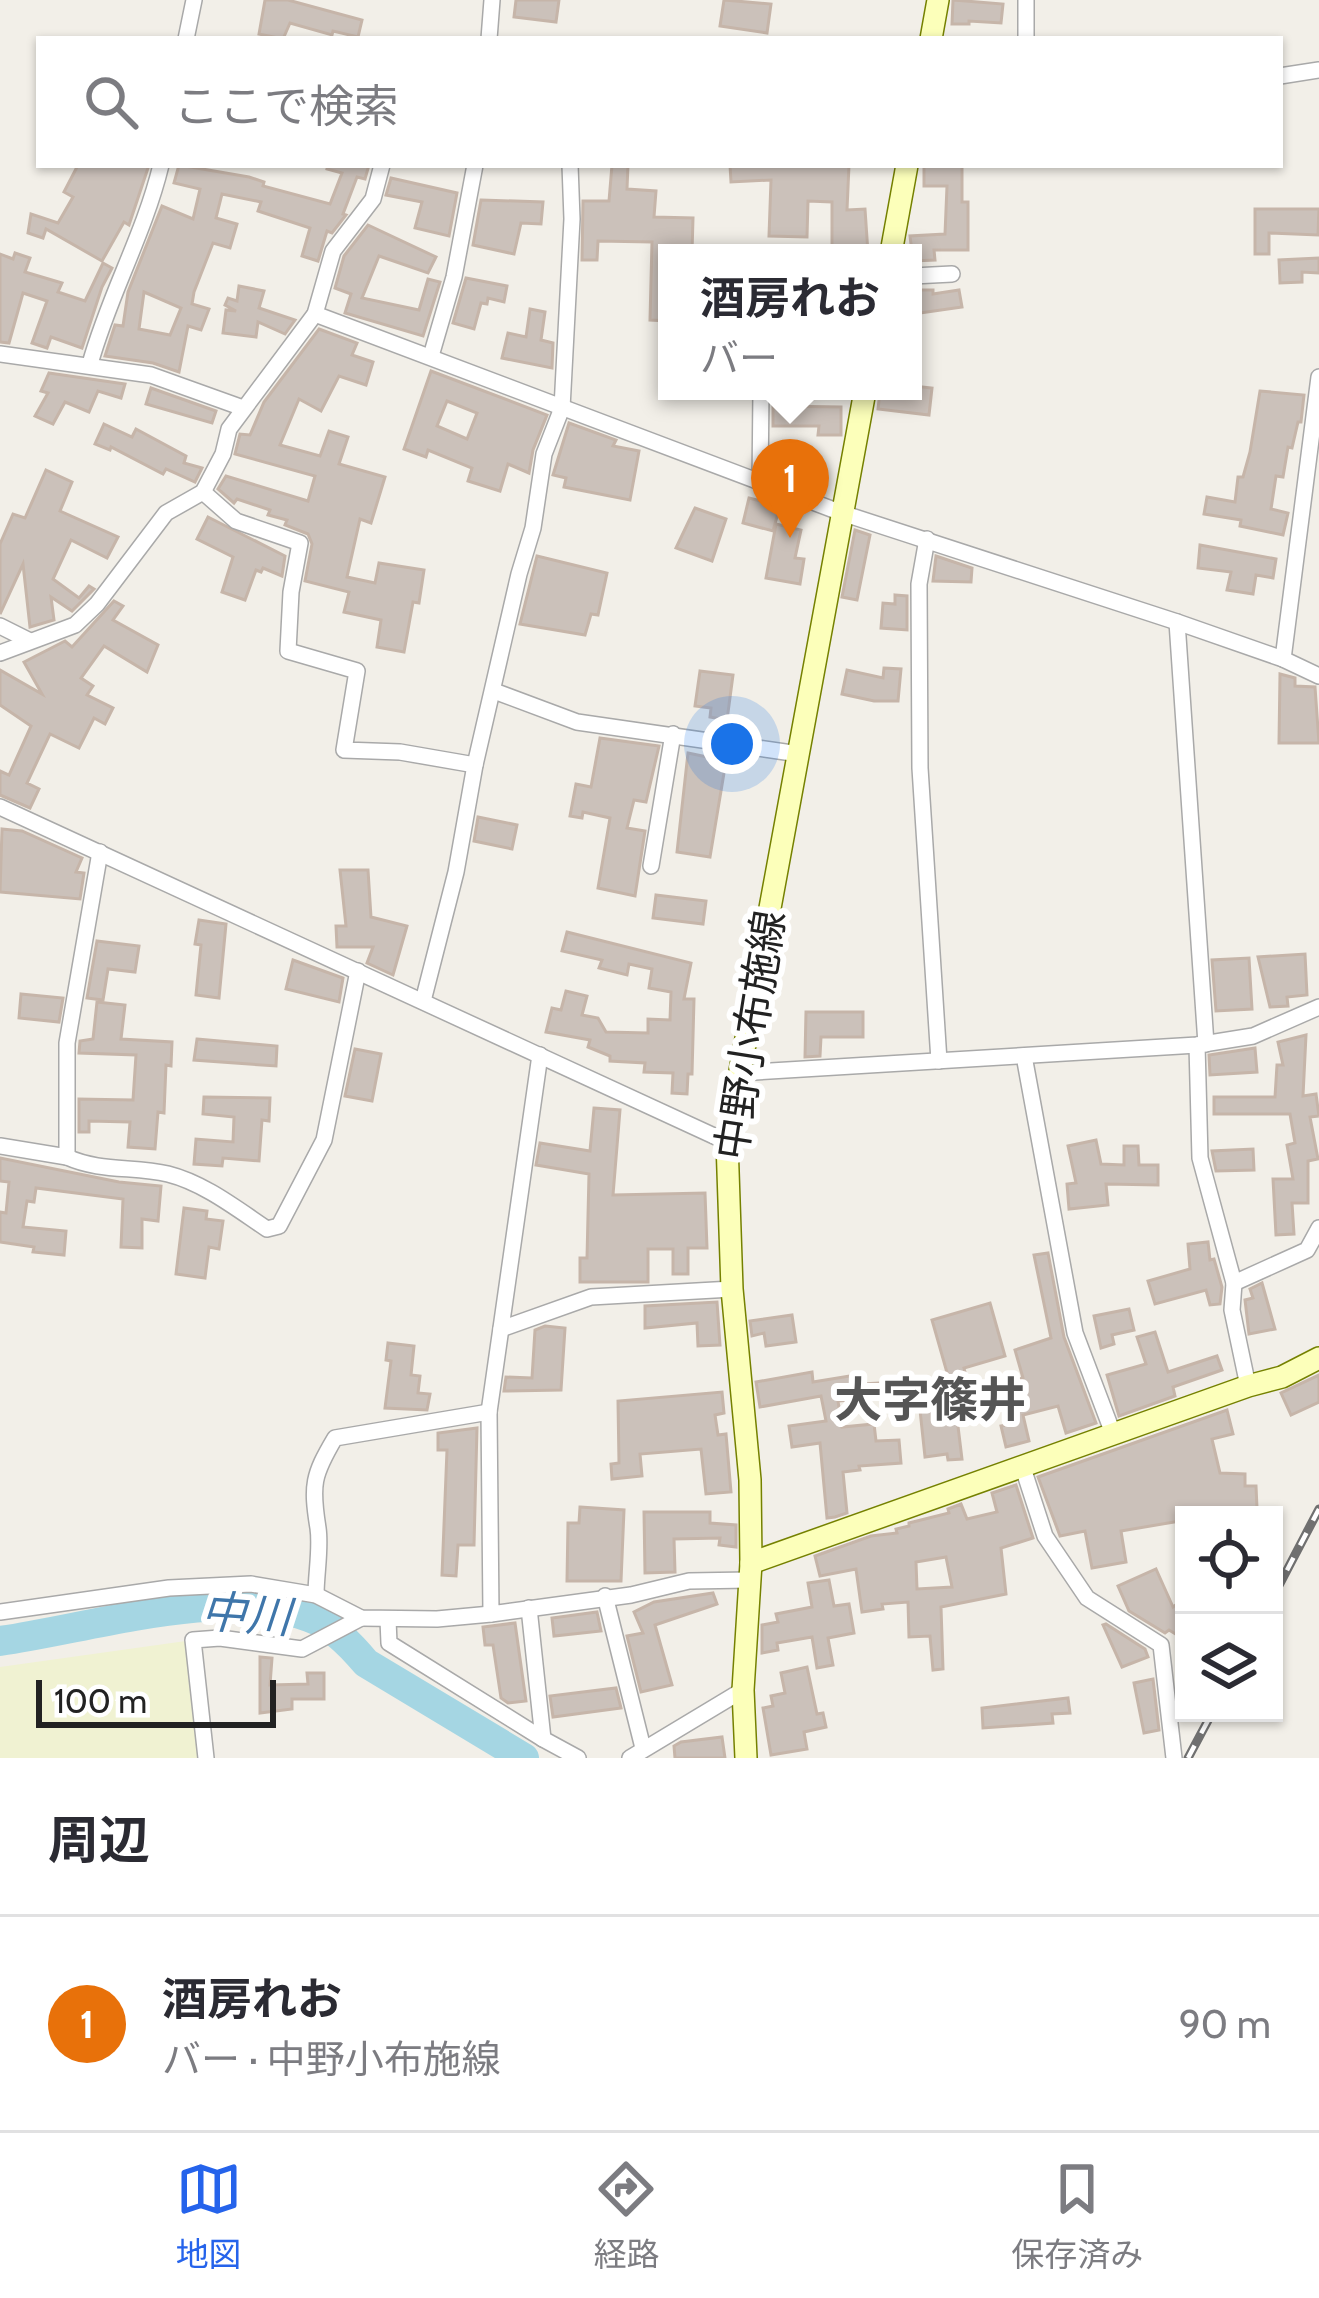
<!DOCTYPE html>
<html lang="ja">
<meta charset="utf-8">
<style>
body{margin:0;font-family:Cabin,"Noto Sans JP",sans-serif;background:#f2f2f3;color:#2b2b33}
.controls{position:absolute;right:36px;bottom:36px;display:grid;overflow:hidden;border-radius:0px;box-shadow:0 3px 9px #0004}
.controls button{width:108px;height:108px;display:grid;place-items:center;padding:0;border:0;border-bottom:3px solid #e1e1e2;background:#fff;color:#2b2b33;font:60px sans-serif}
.scale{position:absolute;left:36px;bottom:30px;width:240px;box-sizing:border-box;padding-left:12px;border:6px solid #222;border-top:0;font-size:33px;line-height:42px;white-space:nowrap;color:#222;-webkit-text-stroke:9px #fff;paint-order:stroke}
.you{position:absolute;left:732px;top:744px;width:42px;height:42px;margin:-30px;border:9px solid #fff;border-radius:50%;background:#1a73e8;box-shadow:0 0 0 18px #1a73e833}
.badge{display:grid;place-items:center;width:78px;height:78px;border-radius:50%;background:#2563eb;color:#fff;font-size:39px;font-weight:700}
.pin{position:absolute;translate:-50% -99px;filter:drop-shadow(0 3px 6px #0008)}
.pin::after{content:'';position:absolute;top:63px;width:42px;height:36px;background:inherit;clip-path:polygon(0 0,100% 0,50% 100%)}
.popup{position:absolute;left:658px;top:244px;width:264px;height:156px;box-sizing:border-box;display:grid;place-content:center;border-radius:0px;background:#fff;filter:drop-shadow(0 3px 9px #0005);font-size:39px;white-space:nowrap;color:#7c7c81}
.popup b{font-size:45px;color:#2b2b33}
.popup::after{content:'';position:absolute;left:50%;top:100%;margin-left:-24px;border:24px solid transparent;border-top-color:#fff}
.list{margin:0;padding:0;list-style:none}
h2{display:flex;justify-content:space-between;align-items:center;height:156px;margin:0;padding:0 48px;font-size:51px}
h2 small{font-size:39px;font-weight:400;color:#7c7c81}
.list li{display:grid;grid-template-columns:78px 1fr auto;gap:36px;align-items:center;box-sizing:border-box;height:216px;padding:0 48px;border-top:3px solid #e1e1e2}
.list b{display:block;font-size:45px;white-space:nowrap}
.list p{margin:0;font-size:39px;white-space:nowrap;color:#7c7c81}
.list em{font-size:39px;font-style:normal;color:#7c7c81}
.icon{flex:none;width:66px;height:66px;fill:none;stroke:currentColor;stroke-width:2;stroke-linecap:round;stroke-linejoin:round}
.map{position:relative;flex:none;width:1319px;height:1758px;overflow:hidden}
.search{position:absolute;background:#fff;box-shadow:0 3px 9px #0004;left:36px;right:36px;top:36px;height:132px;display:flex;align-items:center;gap:30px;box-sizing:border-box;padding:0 42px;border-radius:0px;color:#7c7c81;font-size:45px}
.sheet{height:372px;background:#fff}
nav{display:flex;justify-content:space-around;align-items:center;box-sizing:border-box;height:168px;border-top:3px solid #e1e1e2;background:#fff;font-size:33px;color:#7c7c81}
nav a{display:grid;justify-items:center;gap:6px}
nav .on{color:#2563eb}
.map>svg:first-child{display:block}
.farmland{fill:#f0f2d2}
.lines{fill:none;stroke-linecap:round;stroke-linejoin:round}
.river{stroke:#a5d6e3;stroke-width:30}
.building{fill:#cbc1ba;stroke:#c6b5a9;stroke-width:3;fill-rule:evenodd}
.street-casing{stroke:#a9a9a9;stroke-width:18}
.secondary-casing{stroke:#758100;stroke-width:24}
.street{stroke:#fff;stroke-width:15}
.secondary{stroke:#fcffba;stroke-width:21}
.rail-casing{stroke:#707070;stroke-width:9}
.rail{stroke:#fff;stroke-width:4.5;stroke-dasharray:14;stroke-linecap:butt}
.labels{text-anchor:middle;stroke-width:12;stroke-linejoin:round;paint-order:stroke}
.street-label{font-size:42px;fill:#222;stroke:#fff}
.water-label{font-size:45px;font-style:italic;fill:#3f76aa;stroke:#fff}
.quarter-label{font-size:48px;font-weight:bold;fill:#555;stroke:#fff}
</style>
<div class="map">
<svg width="1319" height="1758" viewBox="0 0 1319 1758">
<rect width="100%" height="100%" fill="#f2efe8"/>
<path class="farmland" d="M193,1640L206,1758H0V1667Z"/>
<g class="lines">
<path class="river" d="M0,1641C91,1628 222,1586 309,1617C332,1625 351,1645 366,1663L524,1758"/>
</g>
<g class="building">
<path d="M265,0H288L362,20L358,37L333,31L332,35L290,23L283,39L259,34Z"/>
<path d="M516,0H559L556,22L514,17Z"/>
<path d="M724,0L771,4L767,33L720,26Z"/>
<path d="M953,0L1003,4L1001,23L969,21V24H952Z"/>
<path d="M78,165H149L129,225L124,222L102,261L46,229L43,238L28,233L31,214L58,223L73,197L64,192Z"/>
<path d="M179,165L249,177L264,182L263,186L330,204L342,173L327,169L328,165H369L365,179L357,177L343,214L346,215L332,233L327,231L318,261L302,256L310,228L258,211L261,202L222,194L216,218L237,224L230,248L213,243L194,292L192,304L209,309L201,330L188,326L179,372L153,363L105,356L115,325L123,326L128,292L162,206L193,219L200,189L174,183ZM144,292L181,308L170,335L139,329Z"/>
<path d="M612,165H628L627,189L656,191L654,217L693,218L692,253H667V321L650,320L652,242L598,241L597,260H582L583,201H609Z"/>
<path d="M730,165H849L847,210L865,209L868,253H832V202L808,201L807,237L769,236L771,180L731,182Z"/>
<path d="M924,165H962V202H968V250H934L935,260L913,261L910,236L945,234L947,186H924Z"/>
<path d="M391,178L457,193L449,236L415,228L422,202L386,195Z"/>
<path d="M481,200L543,202L541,224L521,223L514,254L473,245Z"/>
<path d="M1255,209H1319L1318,235L1269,233V254H1255Z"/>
<path d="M368,225L436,257L428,273L379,256L362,298L419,310L428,279L440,282L423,336L345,313L351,294L335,288L344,256Z"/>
<path d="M15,253L30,258L25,272L62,283L58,292L85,301L103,263L112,268L102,287L82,348L51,337L47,348L32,343L47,301L23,293L9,343L0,342V254L13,259Z"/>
<path d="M1319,258V273L1302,272V282L1280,283L1279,260Z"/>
<path d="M466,278L507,286L504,302L488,298L487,304L481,303L474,329L453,323Z"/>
<path d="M239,286L264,291L259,308L295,320L285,334L258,322L256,337L223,333L226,310L236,311L225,305L228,298L237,301Z"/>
<path d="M913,290H933V294L959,290L962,307L913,314Z"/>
<path d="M530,309L545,312L541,340L553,343L552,368L502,358L508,333L526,337Z"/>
<path d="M319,329L357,343L352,355L373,362L366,385L339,376L321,411L299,399L280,445L320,456L329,431L348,437L339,464L385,477L371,523L360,519L347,577L375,583L379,563L424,570L419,603L413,602L404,652L377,647L381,620L344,612L349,592L305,581L312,544L308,534L285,525L287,520L268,515L270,510L237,499L234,503L218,489L226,476L308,501L315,476L235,454L240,434L250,435L264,402Z"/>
<path d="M431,371L547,415L533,450L529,473L508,464L500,491L468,481L472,468L428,450L426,457L404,449ZM447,401L477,413L467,439L437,426Z"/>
<path d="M49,373L125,384L121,398L98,391L89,412L65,402L53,424L35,416L48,393L41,391Z"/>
<path d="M913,386L932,388L929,415L878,409L880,391H913Z"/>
<path d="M151,388L216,411L212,423L146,404Z"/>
<path d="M1260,391L1304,395L1301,422H1298L1292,448L1288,447L1283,477L1276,476L1271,509L1288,513L1283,535L1240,526L1241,520L1204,514L1207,497L1235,502L1238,477H1243L1250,452Z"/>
<path d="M773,406L841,407V435H818L819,426H773Z"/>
<path d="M569,423L616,440L613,446L639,451L630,500L564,487L566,478L553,475Z"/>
<path d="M104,424L132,437L136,429L186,456L184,463L202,468L195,482L166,469L163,474L111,447L110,450L95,444Z"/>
<path d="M46,470L72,482L60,511L118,537L107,558L71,540L53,579L79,598L89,586L94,589L72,611L51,597L54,620L30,627L23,564L0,614V544L13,514L25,518Z"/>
<path d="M749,498L780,506L773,531L743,523Z"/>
<path d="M695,508L726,519L712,561L676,548Z"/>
<path d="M208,517L285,556L282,576L263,568L261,572L256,570L245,600L222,592L233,557L197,539Z"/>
<path d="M776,524L801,530L795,558L804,559L800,584L766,578Z"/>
<path d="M855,530L870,535L857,600L842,597Z"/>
<path d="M1200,545L1276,559L1273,578L1256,575L1253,594L1227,590L1231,572L1198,568Z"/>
<path d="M537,556L607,573L598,615L591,614L585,635L520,624Z"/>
<path d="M936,556L972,568L971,582L933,581Z"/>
<path d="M895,595L907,596V630L881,628L883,603L895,604Z"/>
<path d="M114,601L123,606L113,620L158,645L147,672L104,646L81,678L93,686L87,695L113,708L105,724L94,718L79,748L50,734L27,783L39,789L30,808L0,795V771L9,775L31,726L0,705V670L42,694L24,662L65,641L72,647Z"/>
<path d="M884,668L901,669L898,701H874L842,694L847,670L883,678Z"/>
<path d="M700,671L733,675L727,720L710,717L711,708L695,706Z"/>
<path d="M1280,674L1295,678V686L1315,687L1319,743H1279Z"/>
<path d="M600,738L659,746L646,802L634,800L627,828L645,831L635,896L598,888L610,818L583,812L582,818L570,816L576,784L591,787Z"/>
<path d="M688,753L726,761L710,857L677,852Z"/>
<path d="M478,817L517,825L512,849L474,841Z"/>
<path d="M2,829L22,831L82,858L76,872L84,873L80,899L0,892Z"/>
<path d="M340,870H368L371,917L407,926L393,975L367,963L373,947H337L336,926H346Z"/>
<path d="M656,895L706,901L703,924L653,918Z"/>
<path d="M199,920L226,924L219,998L196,995L201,945L195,944Z"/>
<path d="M567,932L691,963L684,999H694L692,1074H688L687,1094L672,1093L673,1073L644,1072L645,1063L610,1061V1056L588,1047L590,1040L546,1032L552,1008L561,1010L566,991L587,996L582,1015L598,1018L606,1032L648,1033V1019L670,1020L671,992L649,988L652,969L629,964L627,975L599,968L602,960L562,951Z"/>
<path d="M97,941L139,946L135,972L108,969L103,1000L87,998Z"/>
<path d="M1305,954L1307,995L1287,997L1288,1006L1270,1007L1258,957Z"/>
<path d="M1249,958L1252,1009L1216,1011L1212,960Z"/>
<path d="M293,960L343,978L339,1002L286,989Z"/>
<path d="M21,994L63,998L59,1022L19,1018Z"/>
<path d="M97,1002L125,1005L121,1039L172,1042L171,1066L166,1065L164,1113L158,1112L155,1149L128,1147L130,1122L89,1121V1132H79V1099L133,1100L136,1055L79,1053L80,1041L93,1039Z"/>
<path d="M806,1012H863V1037H821L820,1056L805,1057Z"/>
<path d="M1306,1035L1303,1096L1316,1094L1319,1116L1310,1117L1318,1159L1308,1161V1203H1292L1294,1234L1276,1235L1273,1179H1293L1287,1145L1295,1143L1290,1114H1214V1097H1275L1277,1065H1283L1278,1042Z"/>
<path d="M197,1039L277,1046L276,1066L194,1060Z"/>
<path d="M1255,1048L1257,1072L1210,1075L1209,1055Z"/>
<path d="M355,1049L381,1054L372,1101L345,1096Z"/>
<path d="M204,1097L270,1098L269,1121L262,1120L259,1161L223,1158L222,1166L194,1164L196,1139L233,1142L234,1117L203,1114Z"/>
<path d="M594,1108L620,1110L613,1195L705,1193L707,1248H688V1274H673V1249H648V1282H580V1258H587L589,1174L536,1165L540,1143L590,1151Z"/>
<path d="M1096,1140L1101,1164L1124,1165V1146H1138L1139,1165H1158V1185L1106,1184L1108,1205L1069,1209L1067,1184L1076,1183L1068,1146Z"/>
<path d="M1253,1149L1254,1170L1216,1171L1212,1151Z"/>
<path d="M0,1158L119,1182L161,1186L158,1221L142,1219V1248L121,1247L123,1199L36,1188L34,1202L27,1201L23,1227L66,1231L64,1255L33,1252L34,1247L0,1242V1212L6,1213L9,1182L0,1181Z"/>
<path d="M184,1208L207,1211L206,1219L223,1221L219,1249L209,1247L205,1278L176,1274Z"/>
<path d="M1208,1242L1210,1260L1214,1259L1222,1287L1220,1304L1210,1305L1206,1290L1155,1304L1148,1281L1190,1269L1188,1244Z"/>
<path d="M1048,1253L1064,1337L1096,1423L1066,1433L1058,1406L1023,1415L1029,1441L1006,1447L1001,1426L1007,1425L998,1385L1023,1378L1015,1350L1051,1338L1034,1255Z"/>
<path d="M1262,1283L1275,1329L1249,1334L1245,1300L1253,1298L1250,1289Z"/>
<path d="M717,1302L720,1345L698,1346L697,1323L645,1328V1306Z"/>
<path d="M990,1303L1005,1356L964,1368L973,1406L956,1410L962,1459L948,1460L947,1454L925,1457L917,1382L948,1376L932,1320Z"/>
<path d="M1129,1309L1134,1330L1112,1335L1114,1344L1101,1348L1094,1316Z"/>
<path d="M792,1315L796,1342L766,1346L764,1333L752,1336L750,1321Z"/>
<path d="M545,1326L565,1328L561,1390L504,1391L506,1377L532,1378L535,1330Z"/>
<path d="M1155,1332L1168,1372L1217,1356L1222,1370L1173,1387L1175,1396L1119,1416L1107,1375L1146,1364L1137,1337Z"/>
<path d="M388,1343L414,1346L411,1375L420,1376L418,1393L430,1394L427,1410L385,1408L391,1361L386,1360Z"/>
<path d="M812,1372L813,1382L862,1374V1384L878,1383L879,1398L838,1401L842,1427L874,1424L876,1441L899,1440L901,1463L859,1466L860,1470L843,1472L847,1513L835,1517L827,1518L820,1443L792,1447L789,1426L826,1421L821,1396L760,1407L756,1382Z"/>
<path d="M1319,1375V1402L1291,1415L1281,1393Z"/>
<path d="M722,1392L724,1413L715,1415L718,1435L726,1434L731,1492L706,1494L701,1449L640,1454L642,1476L612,1479L611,1464L619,1463L618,1401Z"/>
<path d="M1227,1410L1233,1434L1212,1439L1220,1473L1245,1474V1486H1256L1257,1508L1179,1515L1180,1521L1121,1531L1126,1562L1092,1568L1085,1531L1060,1536L1038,1477Z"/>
<path d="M477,1428L474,1545H458L456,1576L442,1575L447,1450H438V1433Z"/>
<path d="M1016,1485L1033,1538L1001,1548L1006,1594L941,1607L943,1669L933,1670L930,1636L909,1637L908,1602L882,1604L883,1609L862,1612L856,1569L820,1576L815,1556L871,1536L897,1533L896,1529L909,1526V1523L949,1513L948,1509L961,1504L967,1519L997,1512L992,1493ZM946,1557L952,1587L917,1589L916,1562Z"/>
<path d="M580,1507L624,1510L621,1581H567L568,1523H579Z"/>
<path d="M644,1512H710V1523L736,1525V1547L719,1545L720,1538L674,1539L675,1572L645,1573Z"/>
<path d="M1156,1569L1173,1607L1184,1599V1639L1169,1630L1165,1633L1129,1611L1118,1586Z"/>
<path d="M829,1580L834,1606L849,1604L854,1633L828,1638L833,1665L817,1668L812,1637L777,1643L778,1650L762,1653V1625L778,1622L776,1614L812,1607L808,1583Z"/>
<path d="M713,1593L717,1604L655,1625L672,1685L641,1692L627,1636L643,1633L634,1612L654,1602Z"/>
<path d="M597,1612L601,1631L554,1636L552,1618Z"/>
<path d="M515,1623L526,1701L508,1703L501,1698L493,1645H485L483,1627Z"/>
<path d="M1106,1624L1145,1649L1148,1657L1122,1667L1103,1625Z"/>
<path d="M260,1657L272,1658L270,1685L308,1684L307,1673H324V1699H292V1709L260,1713Z"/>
<path d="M807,1667L817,1714L823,1713L826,1727L804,1732L807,1749L771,1755L763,1708L773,1706L771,1696L785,1693L781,1673Z"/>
<path d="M1153,1679L1159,1730L1144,1733L1134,1683Z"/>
<path d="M616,1688L621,1708L553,1717L550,1696Z"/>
<path d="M1068,1698L1070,1713L1052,1714L1053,1723L983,1728L982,1708Z"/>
<path d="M722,1737L725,1758H675L674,1746L681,1742Z"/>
</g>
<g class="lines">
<defs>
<g id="street">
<path d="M1026,0V39"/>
<path d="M186,39L194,0"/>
<path d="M489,39L492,0"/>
<path d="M1280,76L1319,70"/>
<path d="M913,276L952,274"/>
<path d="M315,314L842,513L1177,622L1283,659L1319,676"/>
<path d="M0,354L151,375L243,408"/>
<path d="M431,356L454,277L475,165"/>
<path d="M90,364C109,295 144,235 161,165"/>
<path d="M760,484L761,391"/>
<path d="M203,492L236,521L300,543L291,592L288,651L357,671L344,750L400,752L475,765"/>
<path d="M927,539L919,584L920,768L939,1061"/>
<path d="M1177,622L1206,1044"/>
<path d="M0,626L28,640"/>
<path d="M0,653L75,625L97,604L166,513L203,492L223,454L229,429L315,314L333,251L373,199L382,165"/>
<path d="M1283,659L1319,377"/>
<path d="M494,691L577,722L799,754"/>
<path d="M0,807L727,1142"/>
<path d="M651,866L673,734"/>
<path d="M423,1001L456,872L475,765L519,574L533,528L544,454L562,408L572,219L570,165"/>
<path d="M1197,1045L1200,1158L1234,1283L1232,1310L1248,1386"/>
<path d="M540,1055L489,1412L491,1614L631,1595L689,1581L749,1580"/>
<path d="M1024,1056L1075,1333L1114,1436"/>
<path d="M738,1073L1197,1045L1253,1036L1319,1007"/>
<path d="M0,1146L67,1157V1043L100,852"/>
<path d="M67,1157C100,1172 134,1166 168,1174C204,1183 237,1209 267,1229L279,1226L324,1140L358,971"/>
<path d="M1234,1283L1307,1250L1319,1228"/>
<path d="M501,1329L591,1297L732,1289"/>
<path d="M1023,1468L1045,1536L1087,1598L1161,1645L1174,1758"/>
<path d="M316,1595C316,1574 321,1548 318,1528C311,1485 313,1475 335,1438L489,1412"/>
<path d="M605,1596L643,1748"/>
<path d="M529,1608L543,1739L578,1758"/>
<path d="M0,1612L169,1588L251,1584L316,1595L361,1618L437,1619L491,1614"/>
<path d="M388,1620L389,1643L543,1739"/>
<path d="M206,1758L193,1640L220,1638L302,1649L361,1618"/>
<path d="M630,1758L743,1690"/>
</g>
<g id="secondary">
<path d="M931,39L938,0"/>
<path d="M891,253L907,165"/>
<path d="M751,1563L1248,1386L1282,1377L1319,1358"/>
<path d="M746,1758L743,1690L751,1563L750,1480L732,1289L727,1142L865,391"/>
</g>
</defs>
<use href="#street" class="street-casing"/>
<use href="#secondary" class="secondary-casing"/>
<use href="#street" class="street"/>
<use href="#secondary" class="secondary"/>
<defs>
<g id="rail">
<path d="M1274,1595L1319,1509"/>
<path d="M1188,1758L1212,1713"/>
</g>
</defs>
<use href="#rail" class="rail-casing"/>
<use href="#rail" class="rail"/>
</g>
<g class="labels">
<g class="street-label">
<text transform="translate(750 1035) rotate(-81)" y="15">中野小布施線</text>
</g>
<g class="water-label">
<text transform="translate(246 1614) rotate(4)" y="16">中川</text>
</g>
<g class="quarter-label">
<text x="930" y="1417">大字篠井</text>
</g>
</g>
</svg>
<div class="controls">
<button><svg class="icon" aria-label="locate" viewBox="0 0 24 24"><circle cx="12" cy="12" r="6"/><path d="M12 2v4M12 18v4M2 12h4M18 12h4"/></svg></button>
<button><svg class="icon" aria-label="layers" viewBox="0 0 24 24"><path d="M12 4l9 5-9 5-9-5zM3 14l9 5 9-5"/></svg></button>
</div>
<div class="scale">100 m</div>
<div class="you"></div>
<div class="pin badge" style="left:790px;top:538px;background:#e8710a">1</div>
<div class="popup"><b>酒房れお</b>バー</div>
<div class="search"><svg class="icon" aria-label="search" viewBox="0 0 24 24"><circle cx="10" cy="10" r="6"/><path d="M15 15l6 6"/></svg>ここで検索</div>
</div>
<section class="sheet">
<h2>周辺<small></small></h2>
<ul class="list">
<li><span class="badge" style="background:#e8710a">1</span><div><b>酒房れお</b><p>バー · 中野小布施線</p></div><em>90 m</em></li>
</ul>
</section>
<nav>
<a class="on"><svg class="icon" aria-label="map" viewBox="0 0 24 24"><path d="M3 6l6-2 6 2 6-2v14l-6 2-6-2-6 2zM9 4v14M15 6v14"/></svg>地図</a>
<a><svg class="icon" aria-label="directions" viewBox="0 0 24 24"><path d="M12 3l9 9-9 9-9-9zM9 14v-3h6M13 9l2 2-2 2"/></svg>経路</a>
<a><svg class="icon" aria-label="saved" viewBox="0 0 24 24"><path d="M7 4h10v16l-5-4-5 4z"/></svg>保存済み</a>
</nav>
